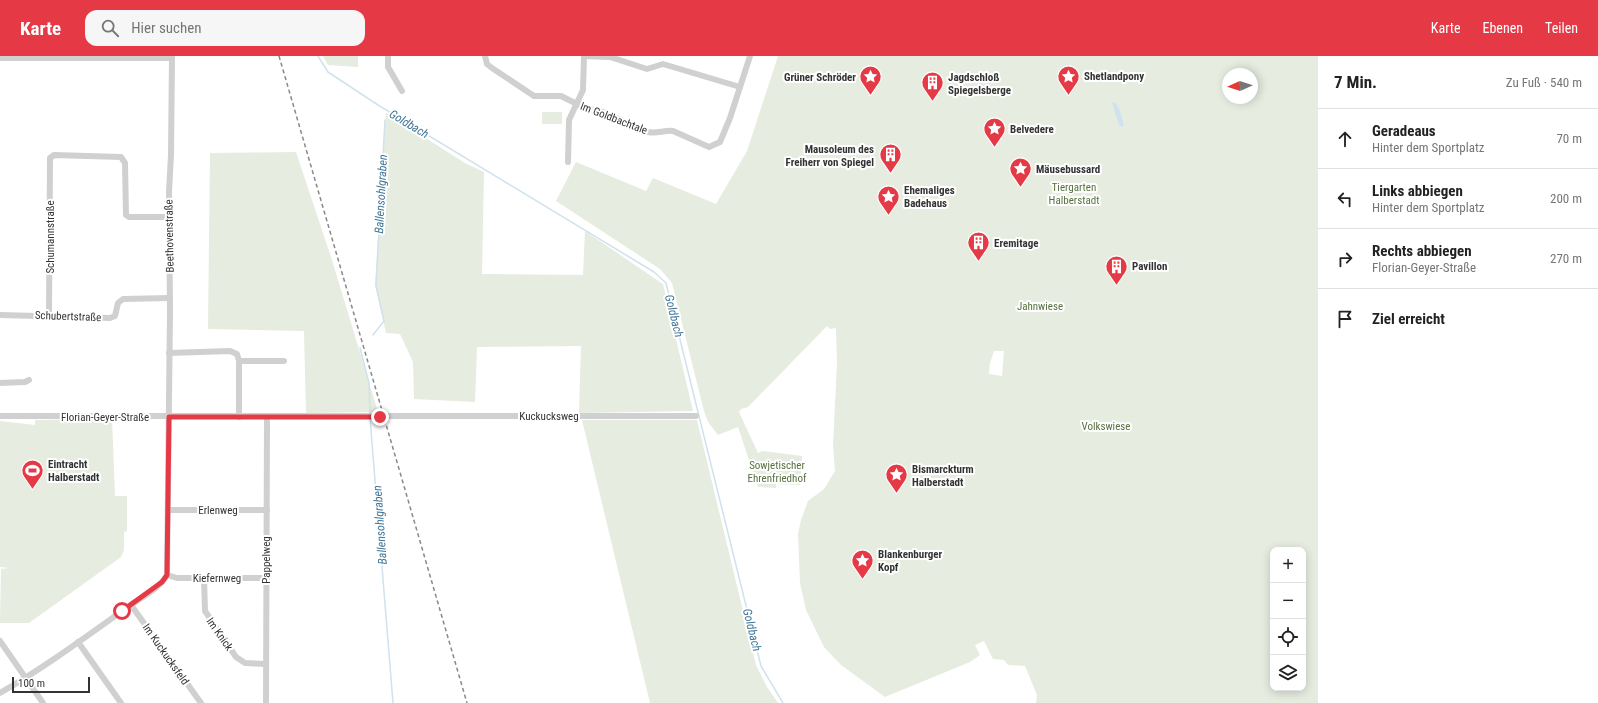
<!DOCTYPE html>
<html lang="de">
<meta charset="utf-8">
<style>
body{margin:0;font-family:"Roboto Condensed",sans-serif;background:#f6f6f6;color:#222}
.controls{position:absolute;right:12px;bottom:12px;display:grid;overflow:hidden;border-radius:8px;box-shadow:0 2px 10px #0003}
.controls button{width:36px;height:36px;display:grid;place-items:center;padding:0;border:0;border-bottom:1px solid #e0e0e0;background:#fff;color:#222;font:20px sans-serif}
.compass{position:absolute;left:1222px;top:12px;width:36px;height:36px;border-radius:50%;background:#fff;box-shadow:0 2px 10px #0003;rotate:267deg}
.scale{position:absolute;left:12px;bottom:10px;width:78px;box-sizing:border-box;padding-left:4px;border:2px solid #333;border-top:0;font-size:11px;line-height:14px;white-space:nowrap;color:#333;-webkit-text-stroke:3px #fff;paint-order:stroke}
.stop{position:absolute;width:12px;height:12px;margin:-9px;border:3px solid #e63946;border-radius:50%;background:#fff}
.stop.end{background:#e63946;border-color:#fff;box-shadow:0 1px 4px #0008}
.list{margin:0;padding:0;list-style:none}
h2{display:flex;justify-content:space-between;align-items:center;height:52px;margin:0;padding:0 16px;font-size:17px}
h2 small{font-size:13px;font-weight:400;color:#767676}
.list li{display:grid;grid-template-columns:26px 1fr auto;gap:12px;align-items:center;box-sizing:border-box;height:60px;padding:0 16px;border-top:1px solid #e0e0e0}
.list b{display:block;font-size:15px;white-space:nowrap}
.list p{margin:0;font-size:13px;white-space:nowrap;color:#767676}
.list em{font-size:13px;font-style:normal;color:#767676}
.icon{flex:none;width:22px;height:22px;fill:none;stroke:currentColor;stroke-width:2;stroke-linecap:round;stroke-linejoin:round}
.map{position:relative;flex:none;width:1318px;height:647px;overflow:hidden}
header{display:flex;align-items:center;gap:24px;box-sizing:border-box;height:56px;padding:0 20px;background:#e63946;color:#fff}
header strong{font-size:19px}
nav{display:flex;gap:22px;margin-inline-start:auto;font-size:14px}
.search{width:280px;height:36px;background:#f6f6f6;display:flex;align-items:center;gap:10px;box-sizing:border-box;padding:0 14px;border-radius:12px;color:#767676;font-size:15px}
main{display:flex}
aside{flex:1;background:#fff}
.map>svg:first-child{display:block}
.green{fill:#e6ecdf;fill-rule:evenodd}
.water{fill:#cfe2ee}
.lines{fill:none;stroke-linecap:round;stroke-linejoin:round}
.stream{stroke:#cfe2ee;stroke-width:1.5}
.street{stroke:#d0d0d0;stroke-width:6}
.rail{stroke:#888;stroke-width:1.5;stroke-dasharray:4 3;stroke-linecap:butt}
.route{stroke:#e63946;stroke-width:5}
.labels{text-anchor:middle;stroke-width:4;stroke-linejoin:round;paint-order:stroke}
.poi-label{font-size:11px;font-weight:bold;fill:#333;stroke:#fff;text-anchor:start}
.street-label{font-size:11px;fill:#333;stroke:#fff}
.park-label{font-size:11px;fill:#56703f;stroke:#fff}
.water-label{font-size:12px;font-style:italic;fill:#3f7597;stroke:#fff}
</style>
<header>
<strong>Karte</strong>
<div class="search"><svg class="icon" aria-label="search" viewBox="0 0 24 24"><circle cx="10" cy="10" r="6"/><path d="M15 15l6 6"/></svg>Hier suchen</div>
<nav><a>Karte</a><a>Ebenen</a><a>Teilen</a></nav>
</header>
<main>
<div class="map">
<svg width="1318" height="647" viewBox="0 0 1318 647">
<rect width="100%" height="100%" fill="#fff"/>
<g class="green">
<path d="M323,0H358V11L328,9Z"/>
<path d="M778,0H1318V647H1036L1037,639L1025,610L1008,609L1004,604L993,603L984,585L975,589L980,599L970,606L885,641L841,609L824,591L806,554L800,527L798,478L801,464L808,445L824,433L835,415L833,389L837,308L836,272L830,273L827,270L748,351L741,353L739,356L758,397L763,395L802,400L800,429L776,428V432L758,431L738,371L718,379L708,366L704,355L672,227L660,213L556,145L576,106L646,135L653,122L716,148L747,95ZM1228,18H1252V42H1228ZM994,295H1004L1002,320L989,318L990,307ZM1273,494H1303V632H1273Z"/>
<rect x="542" y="56" width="20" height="12"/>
<path d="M386,57L465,107L484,116L482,218L583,219L585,175L663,228L693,355L579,357L581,290L477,291L475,346L414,343L413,306L400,278L386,277L375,228Z"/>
<path d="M296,96L332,204L378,356L306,357L304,275L208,273L210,97Z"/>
<path d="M112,363L115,440H127V475L124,476V494L121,501L29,567H0L1,513L9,512L0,511V365L35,369V364Z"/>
<path d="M582,364H697L756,609L767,631L778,647H650Z"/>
</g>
<path class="water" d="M1114,46C1120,50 1122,62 1124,69L1122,71L1119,69L1112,47Z"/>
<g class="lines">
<g class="stream">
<path d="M318,0L328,16L378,49L654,216L666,227L761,610L783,647"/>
<path d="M373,279L384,265L376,230L385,64"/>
<path d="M360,292L369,327L370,358"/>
<path d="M370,362L393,647"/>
</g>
<g class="street">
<path d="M388,0V11L402,35"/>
<path d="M485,0L487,8L492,12L534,40H561L585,52L603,56L648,76C657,78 664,74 673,75L709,91L720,86L730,62L740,31"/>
<path d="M584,0L610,1L647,13L663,8L740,31L750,0"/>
<path d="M0,2H172"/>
<path d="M568,106L569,64L583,34L584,0"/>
<path d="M0,259L110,262L115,260L118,247L123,243L170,242"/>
<path d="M49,259L50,102L54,99L121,101L125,107L126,159L129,161H170"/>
<path d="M169,297L230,295L237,298L239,305V361"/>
<path d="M239,305H284"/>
<path d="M0,327L25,326L29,324"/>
<path d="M0,360H696"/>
<path d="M169,454H267"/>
<path d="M167,519L177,522H267"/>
<path d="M204,522L205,555L236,601L245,607L266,608"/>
<path d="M131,549L201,647"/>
<path d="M0,585L43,647"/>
<path d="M78,586L121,647"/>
<path d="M0,637C45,611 87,580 129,550C142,541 160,532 167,519L170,256L169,135L171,99L172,0"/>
<path d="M266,647L267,361"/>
</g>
<path class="rail" d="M279,0L467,647"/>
</g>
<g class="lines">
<path class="route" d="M122,555L162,526L167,519L169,361H380"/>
</g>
<defs>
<symbol id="sight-pin" viewBox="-11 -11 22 30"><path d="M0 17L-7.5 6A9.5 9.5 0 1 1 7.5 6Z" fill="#e63946" stroke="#fff"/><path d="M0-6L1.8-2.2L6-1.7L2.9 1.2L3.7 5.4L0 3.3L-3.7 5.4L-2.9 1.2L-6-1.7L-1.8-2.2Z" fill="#fff"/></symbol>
<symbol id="building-pin" viewBox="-11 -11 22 30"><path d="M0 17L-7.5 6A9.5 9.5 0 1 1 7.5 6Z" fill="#e63946" stroke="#fff"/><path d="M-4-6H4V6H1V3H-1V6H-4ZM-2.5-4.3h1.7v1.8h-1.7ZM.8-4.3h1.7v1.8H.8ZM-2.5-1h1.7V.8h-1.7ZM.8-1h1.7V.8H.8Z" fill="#fff"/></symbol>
<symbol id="stadium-pin" viewBox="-11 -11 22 30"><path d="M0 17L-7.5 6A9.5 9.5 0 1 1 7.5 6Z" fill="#e63946" stroke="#fff"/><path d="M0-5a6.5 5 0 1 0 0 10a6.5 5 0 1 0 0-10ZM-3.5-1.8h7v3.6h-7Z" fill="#fff"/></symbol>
</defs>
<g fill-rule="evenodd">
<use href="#sight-pin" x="1056" y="8" width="25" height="34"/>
<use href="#sight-pin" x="858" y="8" width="25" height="34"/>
<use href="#building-pin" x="920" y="14" width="25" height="34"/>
<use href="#sight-pin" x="982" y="60" width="25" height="34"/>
<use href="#building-pin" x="878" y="86" width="25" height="34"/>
<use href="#sight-pin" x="1008" y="100" width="25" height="34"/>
<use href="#sight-pin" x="876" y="128" width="25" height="34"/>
<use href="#building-pin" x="966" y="174" width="25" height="34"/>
<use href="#building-pin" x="1104" y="198" width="25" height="34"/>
<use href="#stadium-pin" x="20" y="402" width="25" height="34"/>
<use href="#sight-pin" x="884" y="406" width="25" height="34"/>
<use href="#sight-pin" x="850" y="492" width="25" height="34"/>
</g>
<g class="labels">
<g class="poi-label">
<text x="1084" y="24">Shetlandpony</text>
<text x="856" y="25" text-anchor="end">Grüner Schröder</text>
<text x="948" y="25">Jagdschloß<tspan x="948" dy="13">Spiegelsberge</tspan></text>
<text x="1010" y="77">Belvedere</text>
<text x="874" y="97" text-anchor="end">Mausoleum des<tspan x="874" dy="13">Freiherr von Spiegel</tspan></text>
<text x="1036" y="117">Mäusebussard</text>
<text x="904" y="138">Ehemaliges<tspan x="904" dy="13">Badehaus</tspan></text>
<text x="994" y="191">Eremitage</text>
<text x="1132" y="214">Pavillon</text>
<text x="48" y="412">Eintracht<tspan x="48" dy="13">Halberstadt</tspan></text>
<text x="912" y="417">Bismarckturm<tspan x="912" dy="13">Halberstadt</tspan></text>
<text x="878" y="502">Blankenburger<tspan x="878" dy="13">Kopf</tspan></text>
</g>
<g class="street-label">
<text transform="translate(614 62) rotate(21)" y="4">Im Goldbachtale</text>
<text transform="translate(169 180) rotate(-91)" y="4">Beethovenstraße</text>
<text transform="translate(50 181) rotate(-90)" y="4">Schumannstraße</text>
<text transform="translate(68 260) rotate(2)" y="4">Schubertstraße</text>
<text x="549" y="364">Kuckucksweg</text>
<text x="105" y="365">Florian-Geyer-Straße</text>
<text x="218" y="458">Erlenweg</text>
<text transform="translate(266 504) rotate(-90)" y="4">Pappelweg</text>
<text x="217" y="526">Kiefernweg</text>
<text transform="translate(220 578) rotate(55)" y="4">Im Knick</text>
<text transform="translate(166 598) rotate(55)" y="4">Im Kuckucksfeld</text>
</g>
<g class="park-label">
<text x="1074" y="135">Tiergarten<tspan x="1074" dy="13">Halberstadt</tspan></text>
<text x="1040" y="254">Jahnwiese</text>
<text x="1106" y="374">Volkswiese</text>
<text x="777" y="413">Sowjetischer<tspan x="777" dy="13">Ehrenfriedhof</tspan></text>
</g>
<g class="water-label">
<text transform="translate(409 68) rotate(31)" y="4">Goldbach</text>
<text transform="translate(381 138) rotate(-87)" y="4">Ballensohlgraben</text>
<text transform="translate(674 260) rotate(76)" y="4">Goldbach</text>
<text transform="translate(380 469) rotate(-94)" y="4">Ballensohlgraben</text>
<text transform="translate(752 574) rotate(76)" y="4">Goldbach</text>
</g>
</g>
</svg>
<div class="controls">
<button>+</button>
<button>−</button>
<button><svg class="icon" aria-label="locate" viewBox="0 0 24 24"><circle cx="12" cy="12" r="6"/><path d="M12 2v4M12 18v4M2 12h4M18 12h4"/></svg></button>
<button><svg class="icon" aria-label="layers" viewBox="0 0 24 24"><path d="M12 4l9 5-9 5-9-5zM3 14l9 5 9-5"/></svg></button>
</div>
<svg class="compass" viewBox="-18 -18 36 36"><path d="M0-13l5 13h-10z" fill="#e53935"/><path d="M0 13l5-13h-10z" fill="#767676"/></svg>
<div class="scale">100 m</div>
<div class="stop" style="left:122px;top:555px"></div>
<div class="stop end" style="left:380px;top:361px"></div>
</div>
<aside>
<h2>7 Min.<small>Zu Fuß · 540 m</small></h2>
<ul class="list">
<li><svg class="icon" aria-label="ahead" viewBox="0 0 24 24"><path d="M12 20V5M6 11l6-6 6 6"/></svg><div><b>Geradeaus</b><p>Hinter dem Sportplatz</p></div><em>70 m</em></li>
<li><svg class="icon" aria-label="left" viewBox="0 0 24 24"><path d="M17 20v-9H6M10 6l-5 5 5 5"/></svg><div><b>Links abbiegen</b><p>Hinter dem Sportplatz</p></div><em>200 m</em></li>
<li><svg class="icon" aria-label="right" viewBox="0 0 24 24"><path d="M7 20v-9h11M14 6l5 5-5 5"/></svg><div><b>Rechts abbiegen</b><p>Florian-Geyer-Straße</p></div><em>270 m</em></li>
<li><svg class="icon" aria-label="arrive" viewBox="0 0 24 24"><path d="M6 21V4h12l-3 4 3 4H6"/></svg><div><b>Ziel erreicht</b></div></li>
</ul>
</aside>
</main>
